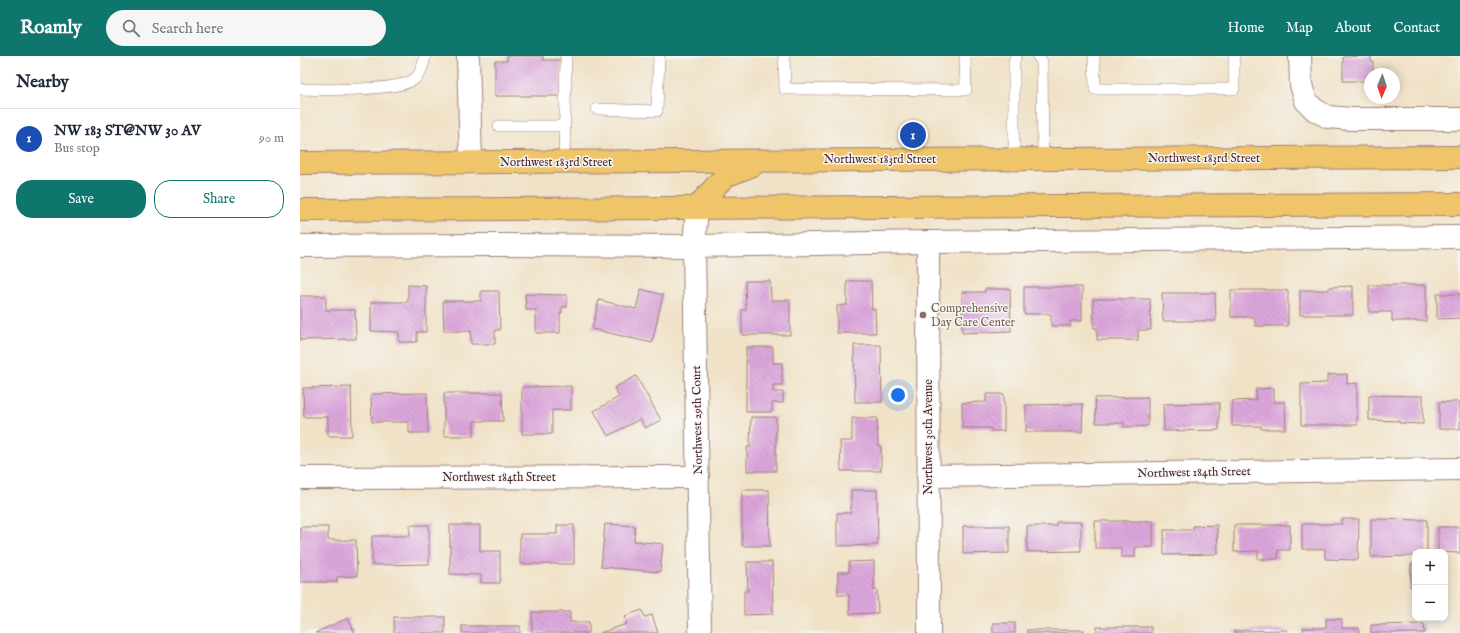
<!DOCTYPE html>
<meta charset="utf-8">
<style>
body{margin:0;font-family:"IM FELL English",serif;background:#f6f6f7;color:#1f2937}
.controls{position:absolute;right:12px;bottom:12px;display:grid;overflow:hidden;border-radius:8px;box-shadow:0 2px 10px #0003}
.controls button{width:36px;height:36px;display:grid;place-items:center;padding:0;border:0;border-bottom:1px solid #e0e1e3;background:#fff;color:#1f2937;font:20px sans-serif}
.compass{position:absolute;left:1064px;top:12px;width:36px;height:36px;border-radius:50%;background:#fff;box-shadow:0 2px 10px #0003;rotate:182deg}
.you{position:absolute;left:598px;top:339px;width:14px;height:14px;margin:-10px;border:3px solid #fff;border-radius:50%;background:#1a73e8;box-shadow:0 0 0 6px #1a73e833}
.badge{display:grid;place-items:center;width:26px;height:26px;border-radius:50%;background:#0f766e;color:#fff;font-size:13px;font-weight:700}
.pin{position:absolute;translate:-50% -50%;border:2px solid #fff;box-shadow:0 1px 4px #0006}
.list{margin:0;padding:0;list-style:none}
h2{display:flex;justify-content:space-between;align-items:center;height:52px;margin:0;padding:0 16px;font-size:17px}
h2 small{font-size:13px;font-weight:400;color:#747a83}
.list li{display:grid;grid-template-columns:26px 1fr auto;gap:12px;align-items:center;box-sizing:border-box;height:60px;padding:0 16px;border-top:1px solid #e0e1e3}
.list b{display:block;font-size:15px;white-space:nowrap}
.list p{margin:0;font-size:13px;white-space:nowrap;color:#747a83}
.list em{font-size:13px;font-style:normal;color:#747a83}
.actions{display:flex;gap:8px;padding:12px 16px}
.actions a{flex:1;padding:9px 0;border:1px solid #0f766e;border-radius:16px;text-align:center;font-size:14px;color:#0f766e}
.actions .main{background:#0f766e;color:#fff}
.icon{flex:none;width:22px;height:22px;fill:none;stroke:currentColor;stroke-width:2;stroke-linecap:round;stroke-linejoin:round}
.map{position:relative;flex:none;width:1160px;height:577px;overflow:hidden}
header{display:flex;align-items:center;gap:24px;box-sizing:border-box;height:56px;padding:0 20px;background:#0f766e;color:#fff}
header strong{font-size:19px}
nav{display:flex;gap:22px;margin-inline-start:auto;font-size:14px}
.search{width:280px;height:36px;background:#f6f6f7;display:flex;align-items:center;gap:10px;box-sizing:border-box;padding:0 14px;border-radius:22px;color:#747a83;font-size:15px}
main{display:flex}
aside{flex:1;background:#fff}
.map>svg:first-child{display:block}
.building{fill:url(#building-back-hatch)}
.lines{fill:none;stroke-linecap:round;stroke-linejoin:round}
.lane-casing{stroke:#9d8079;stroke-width:12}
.street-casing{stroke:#9d8079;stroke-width:24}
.primary-casing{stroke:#9d8079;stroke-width:24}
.lane{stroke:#fff;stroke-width:11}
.street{stroke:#fff;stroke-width:22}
.primary{stroke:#f0c469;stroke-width:22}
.education-dot{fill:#8d6e63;stroke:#f6f6f2;stroke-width:1.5}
.labels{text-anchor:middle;stroke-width:3;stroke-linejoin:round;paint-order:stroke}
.street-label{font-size:12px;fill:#4a1f2b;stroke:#f6f6f2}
.education-label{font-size:12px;fill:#785e54;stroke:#f6f6f2;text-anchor:start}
</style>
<header>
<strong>Roamly</strong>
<div class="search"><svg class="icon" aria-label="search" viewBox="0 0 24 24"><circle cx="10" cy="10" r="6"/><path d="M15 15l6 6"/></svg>Search here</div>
<nav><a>Home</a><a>Map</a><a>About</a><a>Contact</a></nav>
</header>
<main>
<aside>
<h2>Nearby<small></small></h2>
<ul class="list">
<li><span class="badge" style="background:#1a4fb4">1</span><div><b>NW 183 ST@NW 30 AV</b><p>Bus stop</p></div><em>90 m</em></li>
</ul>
<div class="actions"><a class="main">Save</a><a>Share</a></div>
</aside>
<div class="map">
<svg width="1160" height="577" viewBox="0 0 1160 577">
<defs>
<pattern id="building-back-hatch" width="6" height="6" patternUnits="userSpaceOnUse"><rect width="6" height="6" fill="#dca6db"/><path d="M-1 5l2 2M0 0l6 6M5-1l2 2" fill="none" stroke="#be8ebc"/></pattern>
</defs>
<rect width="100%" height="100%" fill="#f6f6f2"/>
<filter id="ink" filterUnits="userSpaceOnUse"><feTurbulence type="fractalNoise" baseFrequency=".025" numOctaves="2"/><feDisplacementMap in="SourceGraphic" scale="8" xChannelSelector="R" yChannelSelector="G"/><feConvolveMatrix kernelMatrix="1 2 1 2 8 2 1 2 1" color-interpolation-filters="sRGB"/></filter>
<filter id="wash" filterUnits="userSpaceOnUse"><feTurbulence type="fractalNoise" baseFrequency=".012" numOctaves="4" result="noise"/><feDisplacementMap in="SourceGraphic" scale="16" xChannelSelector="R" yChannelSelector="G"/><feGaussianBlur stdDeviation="0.9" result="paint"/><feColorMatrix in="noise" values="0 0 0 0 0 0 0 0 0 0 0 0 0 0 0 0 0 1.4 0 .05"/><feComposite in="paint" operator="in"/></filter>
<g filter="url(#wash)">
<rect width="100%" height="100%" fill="#f0e2c7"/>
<g id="blocks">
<g class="building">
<path d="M207,0H243V4H261V40H195V5H207Z"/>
<path d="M1071,0V6H1073V15H1071L1070,25H1043V1Z"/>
<path d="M445,225H470L471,244H490V279H442V254H446Z"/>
<path d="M547,225H571L572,253H575L576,277H537V250L547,249Z"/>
<path d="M108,229L126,230V276H117V286H99V276L71,275V246H108Z"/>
<path d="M1069,229H1126V265H1092V256H1069Z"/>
<path d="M1053,230V259H1000V234H1029V231Z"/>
<path d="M724,231H782V265H770L771,270H751V258H724Z"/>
<path d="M341,233L363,239L352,287L292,273L299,244L336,253Z"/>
<path d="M685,233H710L711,275L662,277V236H685Z"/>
<path d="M931,234H988V270H955V261H931Z"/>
<path d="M181,235H199L200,274H195V288H171V275H144L143,245H181Z"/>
<path d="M862,237H915L916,265H863Z"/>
<path d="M225,238L267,239V251H262V257H260V277H236V254H226Z"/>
<path d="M1137,238H1160V262L1137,263Z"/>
<path d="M0,240H26V254H55L56,283L0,284Z"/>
<path d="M793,243H850L851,274H838V284H797V272H794Z"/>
<path d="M554,289H581L582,346H555Z"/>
<path d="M446,291H473V307H482V329H473V336H483V347H472V356H446Z"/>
<path d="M1047,318V328L1057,327V369H1001V328L1027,327V319Z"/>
<path d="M336,320L361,364L345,372L340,363L308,380L294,355L319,341L314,332Z"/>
<path d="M271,330V354H252V378H222V331Z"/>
<path d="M51,331L52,380H28V361H4L3,332Z"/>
<path d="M974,332V346H985L986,373H961V370H932V345L956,344V333Z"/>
<path d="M127,337L128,377H109V366H72L71,338Z"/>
<path d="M144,337H202L203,365H174V380H144Z"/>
<path d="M686,338H704V375H691V372H662V347L686,346Z"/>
<path d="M1069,339L1123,340V368L1099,367V365L1069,364Z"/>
<path d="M848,341V370L824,371V367H796L795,342Z"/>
<rect x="1139" y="346" width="21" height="27"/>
<path d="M919,347V374L864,375L863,348Z"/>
<path d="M783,348L782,376H726V349Z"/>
<path d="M451,361H476V415H447V391H450Z"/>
<path d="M552,362H577L578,390H581V415H541L540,385H552Z"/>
<path d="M442,434H469L470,490H442Z"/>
<path d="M551,434H577L578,489L537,490V457H551Z"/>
<path d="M1042,463H1059L1058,504L1025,503V493H1002V468H1042Z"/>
<path d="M1071,463L1127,464V496H1115V500L1071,501Z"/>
<path d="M795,465H853V491H835V501H821V492H795Z"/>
<path d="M756,466H781V495L727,496V470H756Z"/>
<path d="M305,468L335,470L334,485L363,488L360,516L301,511Z"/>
<path d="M110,469H129V508L72,509V480H110Z"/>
<path d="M150,469H180V495H200V527H181V519L150,518Z"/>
<path d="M257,469H274V508H220V478H257Z"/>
<path d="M917,469L918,498L864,499V474H893V470Z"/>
<path d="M934,469H990V494H978V503H958V495L934,496Z"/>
<path d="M663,470H709V497L663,498Z"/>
<path d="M0,471H28V484H56L57,520L37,521V526H0Z"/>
<path d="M1138,471H1160V497L1138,496Z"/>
<path d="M574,505V534H577L578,557L550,558L549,539H538V516H549V506Z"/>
<path d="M447,506H472L473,558L444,559V535H448Z"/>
<path d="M1111,508H1115V531H1110Z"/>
<path d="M342,554L345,561L352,559L358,577H300L327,568L325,560Z"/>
<path d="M232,556H270V566H289V577H232Z"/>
<rect x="94" y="561" width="51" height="16"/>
<path d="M48,562L55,577H15Z"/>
<path d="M1026,563H1042V572H1059V577H1003V572H1026Z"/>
<rect x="693" y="567" width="22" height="10"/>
<path d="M1124,568L1125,577H1071V569Z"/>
<rect x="162" y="570" width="58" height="7"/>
<rect x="797" y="571" width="54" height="6"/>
<rect x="727" y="574" width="57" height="3"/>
<path d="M987,574V577H934V575Z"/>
</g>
</g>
</g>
<g filter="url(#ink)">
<use href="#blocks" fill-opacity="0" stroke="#9d8079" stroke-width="1"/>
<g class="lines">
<defs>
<g id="lane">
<path d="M484,0L485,33L666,34L665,0"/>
<path d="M738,0L742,6L743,103"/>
<path d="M794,0L795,33H934V0"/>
<path d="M0,33C23,34 96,35 113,24C120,20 124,8 125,0"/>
<path d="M297,53L357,55L359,0"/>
<path d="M199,70H265"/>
<path d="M714,103V5L716,0"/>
<path d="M264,106L266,0"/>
</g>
<g id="street">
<path d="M168,0L171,106"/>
<path d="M1000,0L1001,29L1006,45L1015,54L1028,61L1051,63H1160"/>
<path d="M397,151L394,190L400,577"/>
<path d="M628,186L629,577"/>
<path d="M0,190L191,189L394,190L628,186L1160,181"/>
<path d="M628,420L1160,413"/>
<path d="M0,422L398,421"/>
</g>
<g id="primary">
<path d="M0,107L1160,101"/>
<path d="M397,151L425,120L453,109"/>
<path d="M0,154L1160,148"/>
</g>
</defs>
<use href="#lane" class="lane-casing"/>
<use href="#street" class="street-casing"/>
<use href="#primary" class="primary-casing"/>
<use href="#lane" class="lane"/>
<use href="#street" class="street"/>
<use href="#primary" class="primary"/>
</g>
</g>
<circle class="education-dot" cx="623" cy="259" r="4"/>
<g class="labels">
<g class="street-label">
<text x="904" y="106">Northwest 183rd Street</text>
<text x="580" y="107">Northwest 183rd Street</text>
<text x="256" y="110">Northwest 183rd Street</text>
<text transform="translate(397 364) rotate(-91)" y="4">Northwest 29th Court</text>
<text transform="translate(628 381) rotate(-90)" y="4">Northwest 30th Avenue</text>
<text transform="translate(894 416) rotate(-1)" y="4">Northwest 184th Street</text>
<text x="199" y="425">Northwest 184th Street</text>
</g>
<g class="education-label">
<text x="631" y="256">Comprehensive<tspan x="631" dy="14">Day Care Center</tspan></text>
</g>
</g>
</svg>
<div class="controls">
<button>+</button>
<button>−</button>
</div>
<svg class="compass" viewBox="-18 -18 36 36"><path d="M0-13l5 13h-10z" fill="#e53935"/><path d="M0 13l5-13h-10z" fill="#747a83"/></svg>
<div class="you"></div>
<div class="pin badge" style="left:613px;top:79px;background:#1a4fb4">1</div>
</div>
</main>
